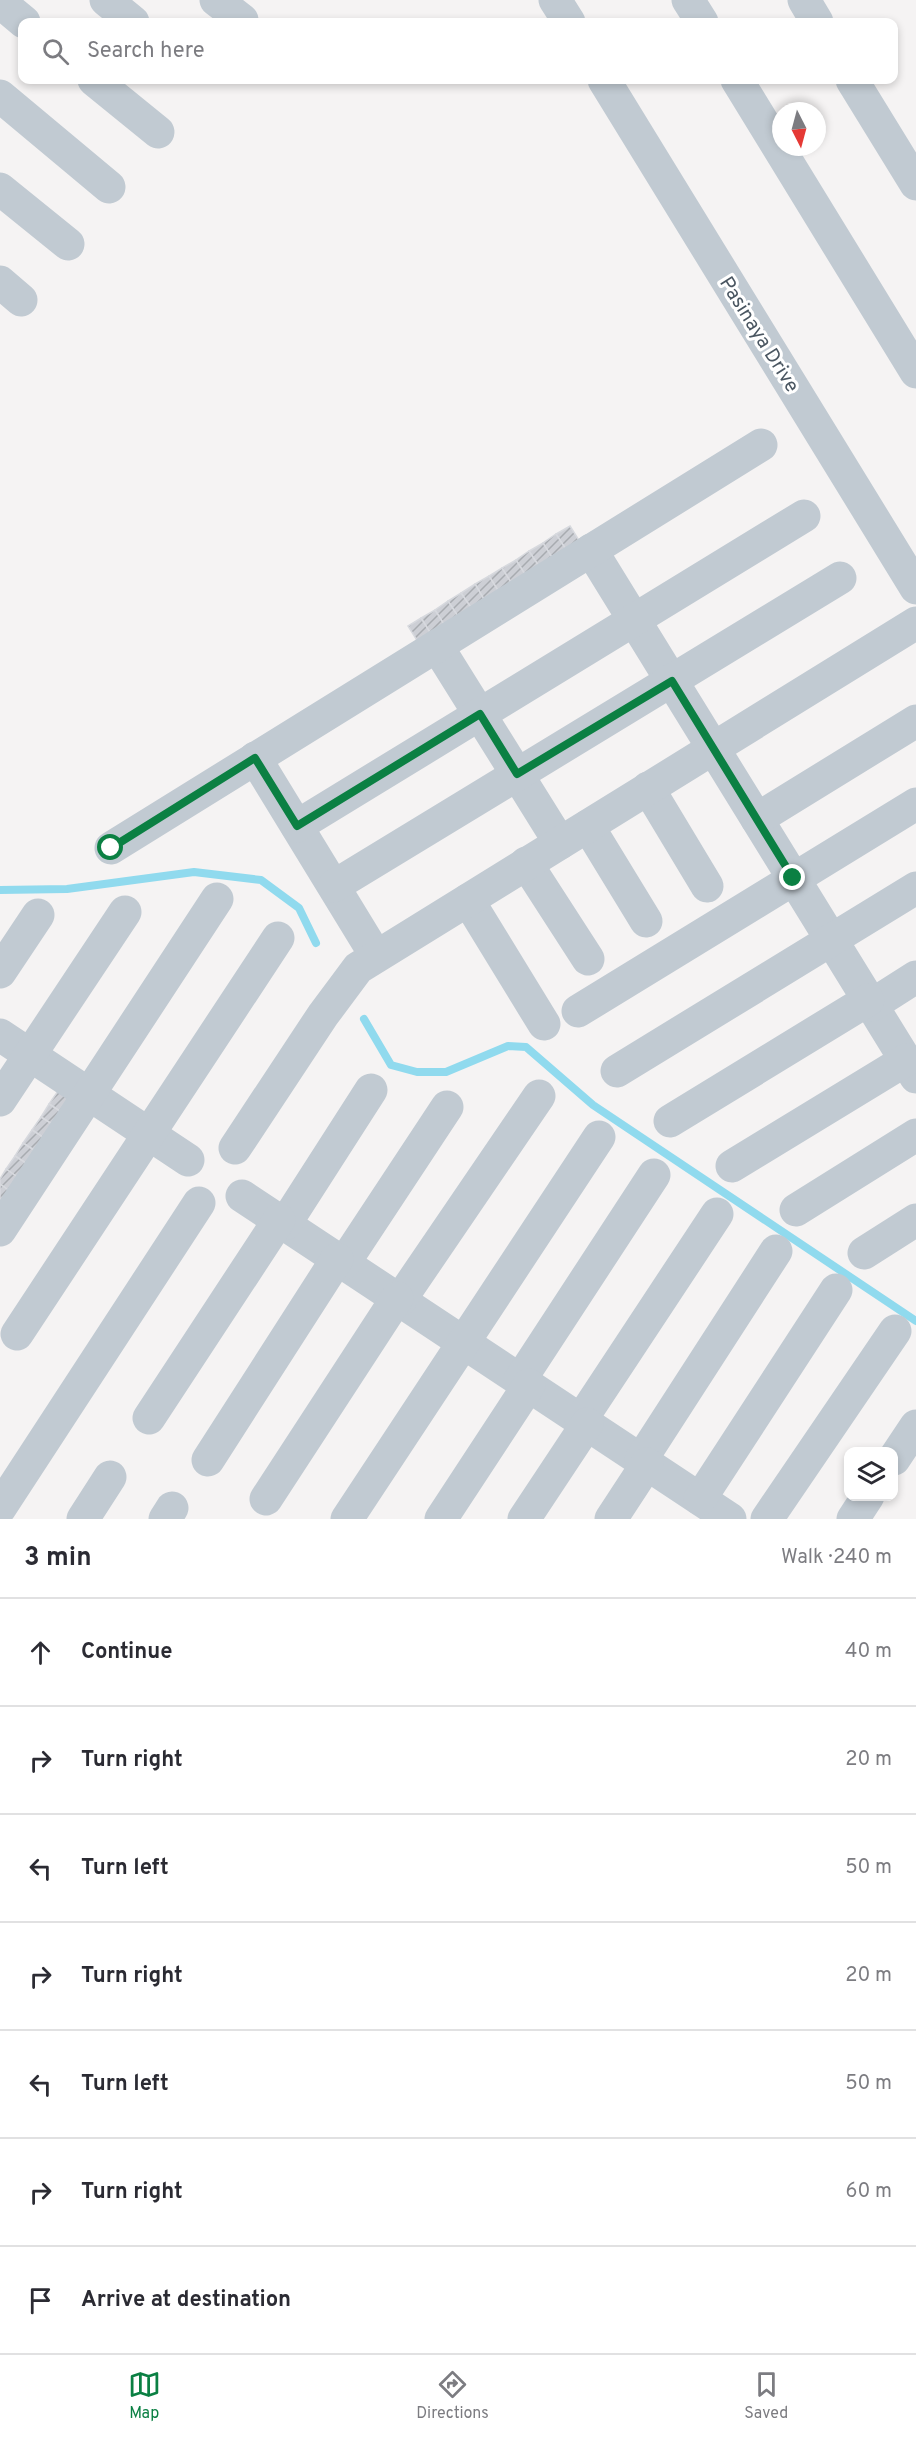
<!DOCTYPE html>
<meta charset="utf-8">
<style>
body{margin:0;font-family:Overpass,sans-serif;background:#f2f2f3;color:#2b2b33}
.controls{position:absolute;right:18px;bottom:18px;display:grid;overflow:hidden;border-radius:12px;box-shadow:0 3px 9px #0003}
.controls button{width:54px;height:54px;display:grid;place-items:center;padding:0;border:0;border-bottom:2px solid #e1e1e2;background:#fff;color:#2b2b33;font:30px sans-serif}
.compass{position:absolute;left:772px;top:102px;width:54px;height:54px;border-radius:50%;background:#fff;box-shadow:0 3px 9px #0003;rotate:174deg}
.stop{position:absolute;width:18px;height:18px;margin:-14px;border:4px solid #0b8043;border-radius:50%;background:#fff}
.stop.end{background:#0b8043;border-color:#fff;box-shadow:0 2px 6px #0008}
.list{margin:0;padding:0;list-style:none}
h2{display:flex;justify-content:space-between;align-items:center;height:78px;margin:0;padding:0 24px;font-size:26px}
h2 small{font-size:20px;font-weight:400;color:#7c7c81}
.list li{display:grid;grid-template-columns:39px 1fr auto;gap:18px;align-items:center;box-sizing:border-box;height:108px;padding:0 24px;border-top:2px solid #e1e1e2}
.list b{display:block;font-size:22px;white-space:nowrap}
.list em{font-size:20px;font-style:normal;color:#7c7c81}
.icon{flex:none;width:33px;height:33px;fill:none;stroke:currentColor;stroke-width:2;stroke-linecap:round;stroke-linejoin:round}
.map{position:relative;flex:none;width:916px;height:1519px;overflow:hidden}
.search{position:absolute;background:#fff;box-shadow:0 3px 9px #0003;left:18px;right:18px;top:18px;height:66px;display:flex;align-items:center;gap:15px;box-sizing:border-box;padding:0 21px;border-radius:12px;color:#7c7c81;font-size:22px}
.sheet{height:834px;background:#fff}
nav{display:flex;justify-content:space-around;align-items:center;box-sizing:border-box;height:84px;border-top:2px solid #e1e1e2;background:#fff;font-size:16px;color:#7c7c81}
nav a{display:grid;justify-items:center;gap:3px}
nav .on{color:#0b8043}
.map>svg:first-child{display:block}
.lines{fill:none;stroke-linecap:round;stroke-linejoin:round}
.stream{stroke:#90daee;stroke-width:8}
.building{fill:url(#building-hatch);stroke:#d7d9de;stroke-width:1.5}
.minor{stroke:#c1cad2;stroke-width:33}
.route{stroke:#0b8043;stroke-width:8}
.labels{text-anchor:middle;stroke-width:6;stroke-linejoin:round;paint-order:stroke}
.street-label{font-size:20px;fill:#4a5661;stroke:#fff}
</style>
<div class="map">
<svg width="916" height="1519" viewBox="0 0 916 1519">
<defs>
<pattern id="building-hatch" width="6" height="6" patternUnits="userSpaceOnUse" patternTransform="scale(1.5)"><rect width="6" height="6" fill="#cdcfd5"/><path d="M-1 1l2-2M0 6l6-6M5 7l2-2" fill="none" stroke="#a8abb0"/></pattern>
</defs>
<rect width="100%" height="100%" fill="#f5f3f3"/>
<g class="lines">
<g class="stream">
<path d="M0,890L67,889L194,872L261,880L299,908L316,943"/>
<path d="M364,1019L391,1065L417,1072H446L508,1046L526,1047L593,1105L916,1321"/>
</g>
</g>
<g class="building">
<path d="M570,526L580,542L567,551L556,534Z"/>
<path d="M556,534L567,551L553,559L543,543Z"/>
<path d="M543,543L553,559L540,568L529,551Z"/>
<path d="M529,551L540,568L526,576L516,560Z"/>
<path d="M516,560L526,576L512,584L502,568Z"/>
<path d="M502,568L512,584L499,592L489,576Z"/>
<path d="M489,576L499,592L485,601L475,584Z"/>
<path d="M475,584L485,601L472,609L461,593Z"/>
<path d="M461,593L472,609L459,618L448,601Z"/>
<path d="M448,601L459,618L445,626L435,610Z"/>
<path d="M435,610L445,626L431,634L421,618Z"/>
<path d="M421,618L431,634L418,642L408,626Z"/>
<path d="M58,1091L75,1101L66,1115L49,1104Z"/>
<path d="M49,1104L66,1115L58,1128L41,1117Z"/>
<path d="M41,1117L58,1128L49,1141L32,1130Z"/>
<path d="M32,1130L49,1141L40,1154L23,1143Z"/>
<path d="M23,1143L40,1154L32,1167L15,1156Z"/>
<path d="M15,1156L32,1167L23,1181L6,1169Z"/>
<path d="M6,1169L23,1181L14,1194L0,1184V1179Z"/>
<path d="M0,1184L14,1194L0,1203Z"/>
</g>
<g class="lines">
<g class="minor">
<path d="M106,0L133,22"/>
<path d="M216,0L242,20"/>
<path d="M555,0L569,22"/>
<path d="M688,0L702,22"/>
<path d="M804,0L817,22"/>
<path d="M0,2L24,22"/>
<path d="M94,80L158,132"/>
<path d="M604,80L916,588"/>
<path d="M737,80L916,372"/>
<path d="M852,80L916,184"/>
<path d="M0,96L109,187"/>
<path d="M0,189L68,244"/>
<path d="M0,282L21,300"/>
<path d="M591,550L916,1077"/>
<path d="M437,646L560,843"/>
<path d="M255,758L376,956"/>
<path d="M648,788L707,886"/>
<path d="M757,819L916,721"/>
<path d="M297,826L804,516"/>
<path d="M588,826L646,921"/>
<path d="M111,848L761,445"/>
<path d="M526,863L588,959"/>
<path d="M334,886L840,578"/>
<path d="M468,900L544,1024"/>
<path d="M0,972L38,915"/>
<path d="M872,1005L916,977"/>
<path d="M578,1011L916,804"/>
<path d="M0,1035L188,1160"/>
<path d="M617,1071L916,888"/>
<path d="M0,1100L125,912"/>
<path d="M670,1121L868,1000"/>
<path d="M235,1148L323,1015L358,968L916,623"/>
<path d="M732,1166L906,1060"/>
<path d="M242,1196L730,1519"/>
<path d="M796,1210L916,1135"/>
<path d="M285,1224L371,1090"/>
<path d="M0,1230L217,899"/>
<path d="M864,1253L916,1220"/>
<path d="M344,1263L447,1107"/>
<path d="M400,1300L539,1096"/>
<path d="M17,1334L278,938"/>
<path d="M520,1380L654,1175"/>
<path d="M149,1418L279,1220"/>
<path d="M581,1420L717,1214"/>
<path d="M894,1459L916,1426"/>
<path d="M208,1460L337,1259"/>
<path d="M641,1460L776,1251"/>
<path d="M266,1499L397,1298"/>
<path d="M700,1499L836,1290"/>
<path d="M0,1508L199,1203"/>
<path d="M83,1519L110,1477"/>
<path d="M165,1519L172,1508"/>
<path d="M347,1519L599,1137"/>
<path d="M441,1519L529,1385"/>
<path d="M524,1519L587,1424"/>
<path d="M611,1519L647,1464"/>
<path d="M767,1519L895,1331"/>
<path d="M853,1519L868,1496"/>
</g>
</g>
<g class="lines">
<path class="route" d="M111,848L255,758L297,826L480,714L517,774L672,681L793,878"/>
</g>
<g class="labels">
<g class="street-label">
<text transform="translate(760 334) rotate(58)" y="7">Pasinaya Drive</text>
</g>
</g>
</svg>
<div class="controls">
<button><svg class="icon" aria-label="layers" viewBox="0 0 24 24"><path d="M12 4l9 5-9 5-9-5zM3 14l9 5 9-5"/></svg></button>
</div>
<svg class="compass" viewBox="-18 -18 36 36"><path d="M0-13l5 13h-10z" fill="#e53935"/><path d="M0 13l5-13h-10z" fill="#7c7c81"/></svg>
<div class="stop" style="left:111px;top:848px"></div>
<div class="stop end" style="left:793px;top:878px"></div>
<div class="search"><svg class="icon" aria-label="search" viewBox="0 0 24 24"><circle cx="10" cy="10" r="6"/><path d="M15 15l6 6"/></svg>Search here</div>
</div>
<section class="sheet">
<h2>3 min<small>Walk · 240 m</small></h2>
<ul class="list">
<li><svg class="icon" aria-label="ahead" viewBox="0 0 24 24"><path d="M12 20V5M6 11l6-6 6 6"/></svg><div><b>Continue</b></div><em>40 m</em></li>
<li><svg class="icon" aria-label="right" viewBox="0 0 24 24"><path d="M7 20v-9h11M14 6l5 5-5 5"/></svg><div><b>Turn right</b></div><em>20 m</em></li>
<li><svg class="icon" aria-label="left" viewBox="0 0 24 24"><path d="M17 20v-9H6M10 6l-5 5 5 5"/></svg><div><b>Turn left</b></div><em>50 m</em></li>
<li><svg class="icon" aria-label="right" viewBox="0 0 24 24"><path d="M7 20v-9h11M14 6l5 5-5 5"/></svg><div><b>Turn right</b></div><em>20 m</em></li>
<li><svg class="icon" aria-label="left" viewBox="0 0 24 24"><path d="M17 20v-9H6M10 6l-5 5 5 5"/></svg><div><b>Turn left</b></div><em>50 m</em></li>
<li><svg class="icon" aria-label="right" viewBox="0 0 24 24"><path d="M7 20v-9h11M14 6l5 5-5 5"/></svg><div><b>Turn right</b></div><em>60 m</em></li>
<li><svg class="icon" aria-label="arrive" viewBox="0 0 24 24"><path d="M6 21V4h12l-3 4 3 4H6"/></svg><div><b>Arrive at destination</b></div></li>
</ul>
</section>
<nav>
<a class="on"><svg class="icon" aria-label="map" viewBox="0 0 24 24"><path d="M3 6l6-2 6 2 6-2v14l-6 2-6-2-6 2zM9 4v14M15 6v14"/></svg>Map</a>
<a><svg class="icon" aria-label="directions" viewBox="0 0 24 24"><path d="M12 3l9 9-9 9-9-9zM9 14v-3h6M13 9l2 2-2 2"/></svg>Directions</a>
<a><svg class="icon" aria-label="saved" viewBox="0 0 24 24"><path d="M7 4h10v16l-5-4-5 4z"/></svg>Saved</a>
</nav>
